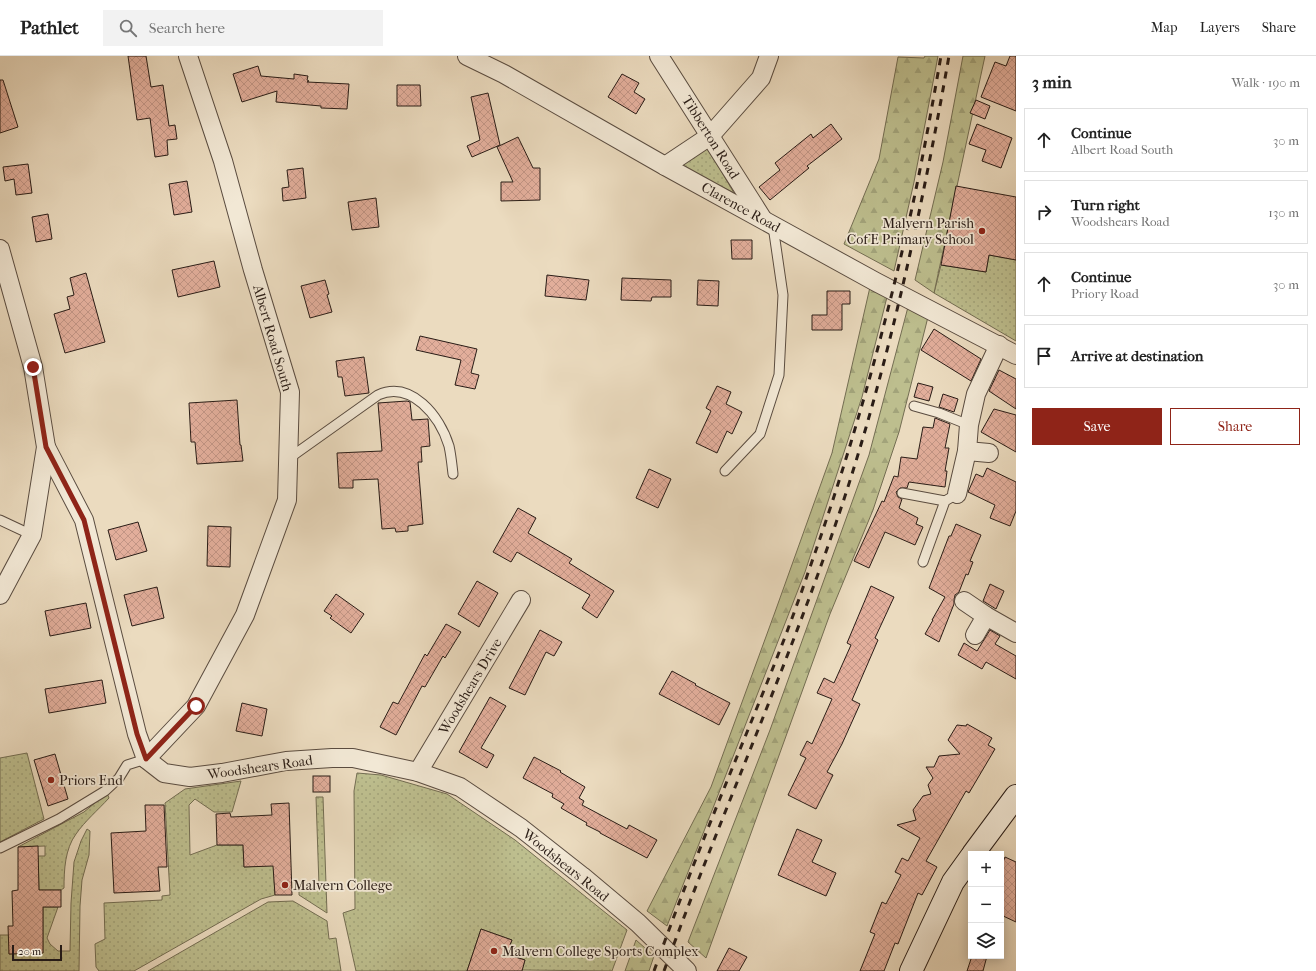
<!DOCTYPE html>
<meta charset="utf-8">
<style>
body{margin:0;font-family:"IM FELL French Canon",serif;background:#f2f2f2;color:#222}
.controls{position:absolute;right:12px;bottom:12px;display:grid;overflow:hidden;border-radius:0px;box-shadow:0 2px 10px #0003}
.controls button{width:36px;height:36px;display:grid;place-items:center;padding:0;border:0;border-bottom:1px solid #e0e0e0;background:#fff;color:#222;font:20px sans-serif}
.scale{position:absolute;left:12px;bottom:10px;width:50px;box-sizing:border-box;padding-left:4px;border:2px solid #291c16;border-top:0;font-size:11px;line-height:14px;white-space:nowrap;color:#291c16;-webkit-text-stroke:3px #f2e8d5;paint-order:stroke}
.stop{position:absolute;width:12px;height:12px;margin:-9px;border:3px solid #8f2418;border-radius:50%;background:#fff}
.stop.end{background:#8f2418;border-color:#fff;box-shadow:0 1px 4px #0008}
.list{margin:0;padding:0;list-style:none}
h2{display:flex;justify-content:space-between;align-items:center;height:52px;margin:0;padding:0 16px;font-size:17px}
h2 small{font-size:13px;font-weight:400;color:#767676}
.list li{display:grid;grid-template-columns:26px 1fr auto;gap:12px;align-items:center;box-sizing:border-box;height:64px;margin:0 8px 8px;padding:0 8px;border:1px solid #e0e0e0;border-radius:0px}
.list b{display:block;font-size:15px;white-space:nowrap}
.list p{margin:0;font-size:13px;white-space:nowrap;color:#767676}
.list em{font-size:13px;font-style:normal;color:#767676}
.actions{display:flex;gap:8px;padding:12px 16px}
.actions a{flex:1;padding:9px 0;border:1px solid #8f2418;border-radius:0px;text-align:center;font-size:14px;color:#8f2418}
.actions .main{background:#8f2418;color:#fff}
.icon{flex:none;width:22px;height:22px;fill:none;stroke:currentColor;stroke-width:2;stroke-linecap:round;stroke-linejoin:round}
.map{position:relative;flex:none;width:1016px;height:915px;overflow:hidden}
header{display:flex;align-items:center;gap:24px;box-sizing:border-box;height:56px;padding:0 20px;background:#fff;border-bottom:1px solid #e0e0e0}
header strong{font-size:19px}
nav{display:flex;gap:22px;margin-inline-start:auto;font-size:14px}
.search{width:280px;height:36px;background:#f2f2f2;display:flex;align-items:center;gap:10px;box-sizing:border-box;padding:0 14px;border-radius:0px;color:#767676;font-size:15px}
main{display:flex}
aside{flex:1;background:#fff}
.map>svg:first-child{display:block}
.green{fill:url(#green-dots);stroke:#736d52}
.forest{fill:url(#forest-firs);stroke:#736d52}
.building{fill:url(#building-cross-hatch);stroke:#291c16}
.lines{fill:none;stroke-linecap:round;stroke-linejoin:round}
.lane-casing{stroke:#5a4c40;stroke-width:11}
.street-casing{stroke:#5a4c40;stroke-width:20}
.secondary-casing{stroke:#291c16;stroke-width:24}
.lane{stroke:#f2e8d5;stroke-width:9}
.street{stroke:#f2e8d5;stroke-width:18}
.secondary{stroke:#f2e8d5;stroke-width:22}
.rail{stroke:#291c16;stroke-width:3;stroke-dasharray:7 7;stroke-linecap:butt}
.route{stroke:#8f2418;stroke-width:5}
.poi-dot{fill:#8f2418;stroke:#f2e8d5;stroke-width:1.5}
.labels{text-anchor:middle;stroke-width:3.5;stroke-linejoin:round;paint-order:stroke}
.street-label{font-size:14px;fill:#291c16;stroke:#f2e8d5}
.poi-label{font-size:14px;fill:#291c16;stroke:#f2e8d5;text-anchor:start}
</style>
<header>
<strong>Pathlet</strong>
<div class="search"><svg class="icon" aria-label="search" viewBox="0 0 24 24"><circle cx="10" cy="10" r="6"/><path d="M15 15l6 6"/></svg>Search here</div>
<nav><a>Map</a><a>Layers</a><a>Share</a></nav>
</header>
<main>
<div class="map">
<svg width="1016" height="915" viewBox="0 0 1016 915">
<defs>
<pattern id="green-dots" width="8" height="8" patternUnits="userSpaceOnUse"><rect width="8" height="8" fill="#bdbe8e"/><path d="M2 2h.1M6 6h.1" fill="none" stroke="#a2a37a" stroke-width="1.8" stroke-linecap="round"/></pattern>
<pattern id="forest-firs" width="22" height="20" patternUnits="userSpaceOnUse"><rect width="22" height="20" fill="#bdbe8e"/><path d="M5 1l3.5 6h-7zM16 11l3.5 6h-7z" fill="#a2a37a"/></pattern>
<pattern id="building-cross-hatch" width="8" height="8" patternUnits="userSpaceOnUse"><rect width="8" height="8" fill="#e2ae9b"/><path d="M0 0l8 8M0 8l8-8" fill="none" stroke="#c29585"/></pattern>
</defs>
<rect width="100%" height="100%" fill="#ebdbbf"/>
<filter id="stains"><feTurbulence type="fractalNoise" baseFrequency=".005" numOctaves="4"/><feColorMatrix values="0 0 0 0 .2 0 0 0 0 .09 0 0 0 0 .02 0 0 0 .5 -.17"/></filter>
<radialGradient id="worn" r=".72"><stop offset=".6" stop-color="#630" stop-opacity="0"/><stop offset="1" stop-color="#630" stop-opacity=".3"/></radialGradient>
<g class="green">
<path d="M707,91L734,137L679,110Z"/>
<path d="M989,199L1016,204V285L934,237L941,209L986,216Z"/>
<path d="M27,697L44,763L0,786V702Z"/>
<path d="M357,717L381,719L447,738L515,784L627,874L612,915L522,914L525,904L512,900L515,891L510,889L512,884L481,873L467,915H356L343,857L355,853L354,735Z"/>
<path d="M241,725L232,756H214L195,743L189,749L190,799L217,789H243L244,811L262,810L272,784L275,839L261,843L134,915H99L96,911L95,888L105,883L104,847L162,844V840L170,839L165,747L185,733Z"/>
<path d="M107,737L109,742C98,754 85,765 76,778C65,793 64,814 64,832L61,834H39L38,800H45V790L18,791L84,756Z"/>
<path d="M316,741H323L327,857L299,839V831L319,830Z"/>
<path d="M87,773L90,775L89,799L82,824L80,850L79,915H0V879H9V898L43,897V851H58L47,882L50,888L58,895H70L71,847L74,806L81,785Z"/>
<path d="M293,845L327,865L329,883L336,882L341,915H148L268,846Z"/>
</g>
<g class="forest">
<path d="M925,0H938L914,126L894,215L844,188L879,103L898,1L924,2Z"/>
<path d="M963,0H985L934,237L915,224L943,106Z"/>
<path d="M870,231L887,241L862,341L805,516L667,870L647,855L711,731L775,556L832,397Z"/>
<path d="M908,251L928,261L899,376L873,454L830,558L706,902L688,886L770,674L869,399Z"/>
<path d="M636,884L654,900L649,915H625Z"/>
</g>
<g class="building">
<path d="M128,0H146L151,31L163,29L169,70L175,69L177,83L167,84L168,99L155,101L150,62L137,64Z"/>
<path d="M1010,0H1016V55L981,41L995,6L1006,10Z"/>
<path d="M258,10L261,20L294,23V18L308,20L307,24L309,25L307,26L349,28L347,53L321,52V50L276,46L277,35L242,46L233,18Z"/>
<path d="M622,18L639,27L634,36L645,43L636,58L608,41Z"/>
<path d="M0,24H3L18,71L0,77Z"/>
<path d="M397,29H420L421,50H397Z"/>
<path d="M488,37L500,89L472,101L467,90L480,84L471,41Z"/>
<path d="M976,44L990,50L985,63L970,57Z"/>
<path d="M831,68L842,83L807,110L809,112L770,144L759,131L780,114L775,107L811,78L813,82Z"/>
<path d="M977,68L1012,82L1001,112L982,105L986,94L969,88Z"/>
<path d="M518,81L533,112H540V144L501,145V126H513L497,91Z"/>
<path d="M28,108L32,137L16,139L14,123L5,125L3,111Z"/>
<path d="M303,112L306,142L283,145L282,132L289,131L287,114Z"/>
<path d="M187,125L192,156L174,159L169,128Z"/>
<path d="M956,130L1016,141V204L989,199L986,216L941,209Z"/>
<path d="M376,142L379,171L352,174L348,146Z"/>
<path d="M48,158L52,183L36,186L32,161Z"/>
<path d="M731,184H752V203H732Z"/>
<path d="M214,205L220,231L178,241L172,214Z"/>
<path d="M86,217L105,286L65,297L54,258L70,253L67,241L74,239L70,222Z"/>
<path d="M547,219L589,224L586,244L545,240Z"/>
<path d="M622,222L671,224V241H652L651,245L621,244Z"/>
<path d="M325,224L329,238L327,239L332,256L310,262L301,230Z"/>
<path d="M698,224L719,225L718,250L697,249Z"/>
<path d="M827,235H850V248H842V274H812V259H827Z"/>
<path d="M934,273L981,303L971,325L921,294Z"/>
<path d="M420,280L477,293L471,317L479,319L475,333L455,329L461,304L416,294Z"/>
<path d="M364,301L369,337L345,340L342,321H338L336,305Z"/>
<path d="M999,314L1016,323V353L989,335Z"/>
<path d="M918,327L933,331L929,345L914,341Z"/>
<path d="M717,330L731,336L726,348L742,356L732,378L727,375L717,397L696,387L711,355L706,352Z"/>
<path d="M943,338L958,343L954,356L939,351Z"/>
<path d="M237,344L240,389H241L243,405L197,408L195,386H191L189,347Z"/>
<path d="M407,345L410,346L412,364L428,363L430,390L421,391L422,406H418L423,468L408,470V475L396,476L395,472L382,473L378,423L353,424V432H339L337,397L382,395L378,347Z"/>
<path d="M994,353L1016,359V396L981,376Z"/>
<path d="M935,362L950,368L945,392H949L945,415H947L945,431L909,426L907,432H900L896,436L898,441L902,443L899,452L918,462L916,468L923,471L915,489L885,476L869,512L854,505L882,445L884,446L894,420L898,421L901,401L917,403L923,371L933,372Z"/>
<path d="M987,412L1016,426V455L1010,470L990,462L995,449L968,436L976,418L983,421Z"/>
<path d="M649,413L671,423L658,452L636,442Z"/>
<path d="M518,452L536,462L528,477L572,503L569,507L614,535L597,562L582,552L590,539L517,496L511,506L493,496Z"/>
<path d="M138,466L147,495L116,504L108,474Z"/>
<path d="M956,468L981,479L970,505L973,506L968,519L966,518L959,536L955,539L954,544V548L939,586L925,578L933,564H932L945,541L929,532L949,480H951Z"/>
<path d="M208,470L231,471L230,511L207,510Z"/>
<path d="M477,525L498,537L479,571L458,558Z"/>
<path d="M990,528L1004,535L996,553L983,545Z"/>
<path d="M871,530L894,541L875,582L878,584L852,644L860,648L842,688L827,716L833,719L816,753L788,739L806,702L800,699L807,685L812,688L832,643L817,637L824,622L834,627L851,589L847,587Z"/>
<path d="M157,531L164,562L132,570L124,539Z"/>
<path d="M336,538L364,558L351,577L330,562L332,560L324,555Z"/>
<path d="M86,547L91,572L50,580L45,555Z"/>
<path d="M446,568L461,576L445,602L443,600L425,631L422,630L396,679L380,671L393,646L398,648L425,598L427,600Z"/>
<path d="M540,574L562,586L554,600L546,596L525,639L509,632Z"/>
<path d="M990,574L1000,580L995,588L1016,600V623L986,606L982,613L958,599L964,587L977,595Z"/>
<path d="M672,615L696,628L695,629L730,647L719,669L659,638Z"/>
<path d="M102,624L106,647L49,657L45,633Z"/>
<path d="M490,641L506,650L481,692L494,699L487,712L459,696Z"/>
<path d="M242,647L267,653L262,680L236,675Z"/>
<path d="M967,668L992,682L988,689L995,693L969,737L966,735L926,805L937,811L922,839L918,837L898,888L895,887L884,915H860L875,878L870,876L882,846L886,848L901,819L895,816L902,802L908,805L920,782L897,769L916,764L913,754L923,740L931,738L928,729L933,722L926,711H934L939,700L960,698L948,684L957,669L966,670Z"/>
<path d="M55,698L68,743L48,750L34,704Z"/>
<path d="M534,701L561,715L560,716L585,731L579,742L584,745L582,749L627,773L629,769L657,784L647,802L600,777V776L586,769L587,767L561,752L564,748L552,741L553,738L523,722Z"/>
<rect x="313" y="720" width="17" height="16"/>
<path d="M289,747L292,839H275L273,810L244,811L243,789H217L216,758L230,757L231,761L272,759L271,748Z"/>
<path d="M145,749H164L167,811H158L160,835L114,837L111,777L146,775Z"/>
<path d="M797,773L822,784L812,806L836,817L826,840L778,819Z"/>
<path d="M38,790L39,834H61V851H43V897L9,898L8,870H13L12,835L18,834V791Z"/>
<path d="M1005,801L1016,806V866L1001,859V810Z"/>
<path d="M481,873L512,884L510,889L515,890L512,900L525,904L522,915H467Z"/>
<path d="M729,892L747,901L739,915H717Z"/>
<path d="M972,900H987L983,915H967Z"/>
</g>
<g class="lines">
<defs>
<g id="lane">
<path d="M914,350L939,357L969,369"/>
<path d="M288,403L378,339C411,324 440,360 449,390C451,399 452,409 453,418"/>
<path d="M725,415L760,378L779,319L783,239L773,170"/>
<path d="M902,437L945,445"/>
<path d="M0,464L32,479"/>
<path d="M923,506L945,445L957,438"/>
<path d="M0,792L59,763L105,735L119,722L127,709L146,703"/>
</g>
<g id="street">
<path d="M467,0L504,18L665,110L876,226L1016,299"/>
<path d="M659,0L762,162"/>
<path d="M665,110L710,80L761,22L769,0"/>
<path d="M0,193L33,311L46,391L32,479L0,539"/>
<path d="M46,391L84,464L137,678L146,703L164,717L190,721L222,717L286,705L332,702H353L418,716L460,731L521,772L582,820L638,867L687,915"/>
<path d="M967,395L989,397"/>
<path d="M957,438L967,395L969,369L976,338L999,289"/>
<path d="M964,545L986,560L1016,577"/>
<path d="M975,579L986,560"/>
<path d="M146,703L196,650L245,559L287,444L290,336L253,214L223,105L188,0"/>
<path d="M418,716L521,544"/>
</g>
<g id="secondary">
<path d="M973,798L1016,740"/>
<path d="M911,915L953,826L971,801"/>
</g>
</defs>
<use href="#lane" class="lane-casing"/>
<use href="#street" class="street-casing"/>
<use href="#secondary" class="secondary-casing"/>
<use href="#lane" class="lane"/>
<use href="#street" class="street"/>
<use href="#secondary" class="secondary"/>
<g class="rail">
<path d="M654,915C679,845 706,776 734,708C760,644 787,580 809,514C851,396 885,274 912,152C923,101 932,51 941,0"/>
<path d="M664,915C722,755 793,599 846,437C892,294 923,147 949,0"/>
</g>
</g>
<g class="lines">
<path class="route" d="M33,311L46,391L84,464L137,678L146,703L196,650"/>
</g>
<g class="poi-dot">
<circle cx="982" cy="175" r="4"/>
<circle cx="51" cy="724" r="4"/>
<circle cx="285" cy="829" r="4"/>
<circle cx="494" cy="895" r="4"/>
</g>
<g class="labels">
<g class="street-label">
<text transform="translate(711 81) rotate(58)" y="5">Tibberton Road</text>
<text transform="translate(741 151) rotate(29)" y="5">Clarence Road</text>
<text transform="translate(273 282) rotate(74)" y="5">Albert Road South</text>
<text transform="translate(470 630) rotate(-59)" y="5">Woodshears Drive</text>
<text transform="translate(260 711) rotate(-8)" y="5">Woodshears Road</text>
<text transform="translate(566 809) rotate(39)" y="5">Woodshears Road</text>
</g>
<g class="poi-label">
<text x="974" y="172" text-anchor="end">Malvern Parish<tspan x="974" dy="16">CofE Primary School</tspan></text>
<text x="59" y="729">Priors End</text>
<text x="293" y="834">Malvern College</text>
<text x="502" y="900">Malvern College Sports Complex</text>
</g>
</g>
<rect width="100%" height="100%" filter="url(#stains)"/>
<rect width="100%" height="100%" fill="url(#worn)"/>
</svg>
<div class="controls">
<button>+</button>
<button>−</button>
<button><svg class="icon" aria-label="layers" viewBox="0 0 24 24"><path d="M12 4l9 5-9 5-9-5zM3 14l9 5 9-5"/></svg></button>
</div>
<div class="scale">20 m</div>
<div class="stop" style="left:196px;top:650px"></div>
<div class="stop end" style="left:33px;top:311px"></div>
</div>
<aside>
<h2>3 min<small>Walk · 190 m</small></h2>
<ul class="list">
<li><svg class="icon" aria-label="ahead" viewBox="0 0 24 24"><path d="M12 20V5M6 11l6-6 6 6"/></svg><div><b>Continue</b><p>Albert Road South</p></div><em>30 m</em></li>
<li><svg class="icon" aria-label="right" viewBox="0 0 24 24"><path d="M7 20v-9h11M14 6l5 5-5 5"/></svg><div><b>Turn right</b><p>Woodshears Road</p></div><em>130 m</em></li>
<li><svg class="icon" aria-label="ahead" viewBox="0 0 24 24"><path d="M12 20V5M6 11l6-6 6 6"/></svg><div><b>Continue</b><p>Priory Road</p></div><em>30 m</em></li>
<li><svg class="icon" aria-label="arrive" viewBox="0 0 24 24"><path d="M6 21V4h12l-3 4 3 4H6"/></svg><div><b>Arrive at destination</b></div></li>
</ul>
<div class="actions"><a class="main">Save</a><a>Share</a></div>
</aside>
</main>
